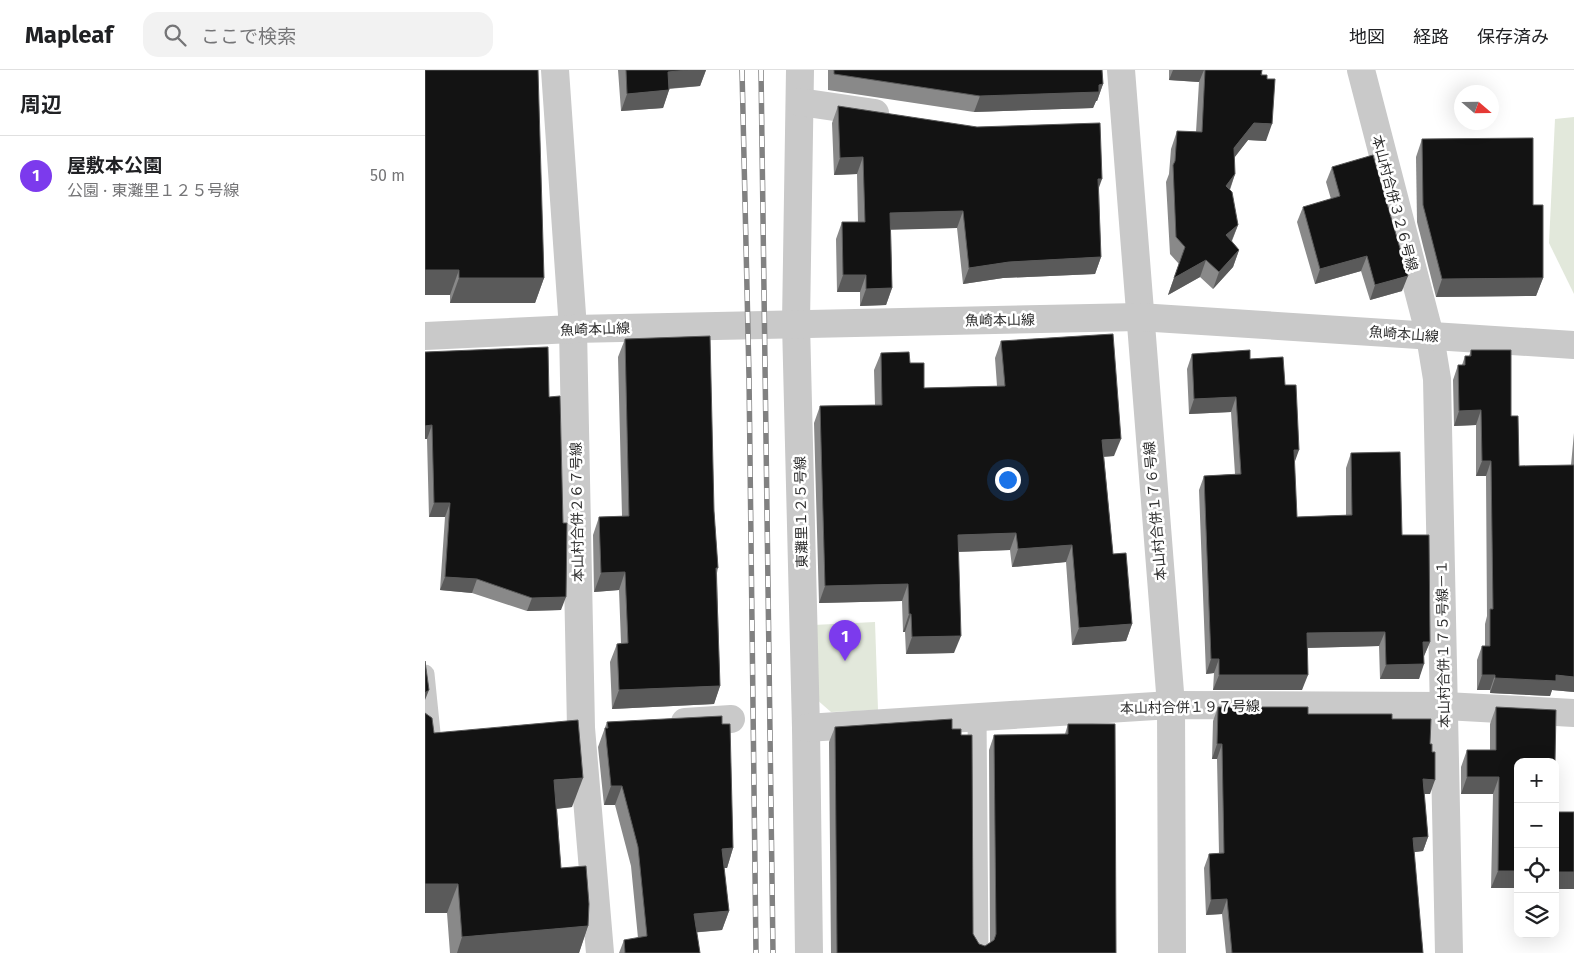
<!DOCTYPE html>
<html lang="ja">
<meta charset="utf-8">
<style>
body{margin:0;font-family:"Fira Sans","Noto Sans JP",sans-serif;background:#f2f2f2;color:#202124}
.controls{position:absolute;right:15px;bottom:15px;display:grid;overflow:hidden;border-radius:10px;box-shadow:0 5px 20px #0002}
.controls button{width:45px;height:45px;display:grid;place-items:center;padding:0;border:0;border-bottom:1px solid #e0e0e0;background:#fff;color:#202124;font:25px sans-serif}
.compass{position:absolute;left:1029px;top:15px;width:45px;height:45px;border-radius:50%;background:#fff;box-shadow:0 5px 20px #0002;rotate:110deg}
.you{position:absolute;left:582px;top:409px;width:18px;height:18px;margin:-12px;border:4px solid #fff;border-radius:50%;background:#1a73e8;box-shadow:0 0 0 8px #1a73e833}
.badge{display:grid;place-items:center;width:32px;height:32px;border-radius:50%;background:#7c3aed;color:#fff;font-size:16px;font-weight:700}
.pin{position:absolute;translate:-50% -41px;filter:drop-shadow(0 1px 2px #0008)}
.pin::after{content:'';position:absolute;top:26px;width:18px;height:15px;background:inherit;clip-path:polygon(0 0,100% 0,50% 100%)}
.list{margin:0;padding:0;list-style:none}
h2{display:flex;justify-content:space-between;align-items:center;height:65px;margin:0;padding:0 20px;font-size:21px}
h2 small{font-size:16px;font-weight:400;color:#757577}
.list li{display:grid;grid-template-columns:32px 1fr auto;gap:15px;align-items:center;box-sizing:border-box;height:80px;padding:0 20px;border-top:1px solid #e0e0e0}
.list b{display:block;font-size:19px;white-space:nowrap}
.list p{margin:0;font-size:16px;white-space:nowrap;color:#757577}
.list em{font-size:16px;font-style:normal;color:#757577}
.icon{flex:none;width:28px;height:28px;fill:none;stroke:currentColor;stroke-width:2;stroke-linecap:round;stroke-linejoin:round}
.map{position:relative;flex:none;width:1149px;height:883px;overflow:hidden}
header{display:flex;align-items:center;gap:30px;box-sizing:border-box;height:70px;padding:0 25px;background:#fff;border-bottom:1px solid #e0e0e0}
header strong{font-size:24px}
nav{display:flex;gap:28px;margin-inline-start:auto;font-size:18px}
.search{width:350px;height:45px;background:#f2f2f2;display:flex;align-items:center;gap:12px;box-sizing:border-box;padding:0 18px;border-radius:15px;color:#757577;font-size:19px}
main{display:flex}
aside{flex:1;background:#fff}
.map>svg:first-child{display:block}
.green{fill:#e2e8db}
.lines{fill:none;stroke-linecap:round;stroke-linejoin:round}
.service{stroke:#c9c9c9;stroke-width:19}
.minor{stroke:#c9c9c9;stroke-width:28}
.tertiary{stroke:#c9c9c9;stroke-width:28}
.rail-casing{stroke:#818181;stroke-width:5.5}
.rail{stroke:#fff;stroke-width:4;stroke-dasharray:11;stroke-linecap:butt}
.wall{fill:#898989}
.shaded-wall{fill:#5a5a5a}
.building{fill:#131313;stroke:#5a5a5a}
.labels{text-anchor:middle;stroke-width:5;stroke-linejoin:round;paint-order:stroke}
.street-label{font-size:14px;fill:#2c2c2c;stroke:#fff}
</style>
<header>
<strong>Mapleaf</strong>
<div class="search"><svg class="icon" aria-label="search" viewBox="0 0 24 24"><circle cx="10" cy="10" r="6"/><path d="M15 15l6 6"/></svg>ここで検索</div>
<nav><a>地図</a><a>経路</a><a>保存済み</a></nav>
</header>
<main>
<aside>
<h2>周辺<small></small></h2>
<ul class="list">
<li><span class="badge">1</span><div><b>屋敷本公園</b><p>公園 · 東灘里１２５号線</p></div><em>50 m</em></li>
</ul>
</aside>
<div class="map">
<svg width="1149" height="883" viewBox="0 0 1149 883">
<rect width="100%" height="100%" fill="#fff"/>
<g class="green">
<path d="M1149,47V224L1124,173L1130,49Z"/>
<path d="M450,552L453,640L406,642L390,628L388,555Z"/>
</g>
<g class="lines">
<g class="service">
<path d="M0,604L6,663"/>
<path d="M552,647L554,880"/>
</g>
<g class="minor">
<path d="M130,0L148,259L156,658L175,883"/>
<path d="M375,0L371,253L381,658L384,883"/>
<path d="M696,0L746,635L747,883"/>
<path d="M936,0L1005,266L1012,309L1024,883"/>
<path d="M375,32L450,43"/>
<path d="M260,652L306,649"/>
<path d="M381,658L746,635L1020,636L1149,643"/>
</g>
<path class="tertiary" d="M0,266L148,259L714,247L1149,275"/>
<defs>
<g id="rail">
<path d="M317,0L324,306L331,883"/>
<path d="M336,0L348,883"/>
</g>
</defs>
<use href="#rail" class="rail-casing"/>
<use href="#rail" class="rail"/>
</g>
<g class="wall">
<path d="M0,0L119,208L110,233H25V225H0Z"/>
<path d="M193,0H281L275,16L244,19V20L238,38L196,41Z"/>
<path d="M403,0H677L678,14L672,31H671L668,38L549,42L403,20Z"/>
<path d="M744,0H837L841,71L823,70L809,87L810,104L805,120L813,155L807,171L814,180L808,197L788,219L775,207L743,225L754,194L745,184L741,112L744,104L746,79L752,61L771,62L774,12L744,10Z"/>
<path d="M413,36L674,117L676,187L670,204L578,208L538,214L532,158L466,159L467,218L461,235L435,236V222H412L411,169L417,152H433L432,104L409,105L407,53Z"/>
<path d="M997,69L1108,135L1118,208L1111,226L1011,227L992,152L991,87Z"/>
<path d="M907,97L977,221L945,230L936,201L890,214L872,152L878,137L906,129L901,112Z"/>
<path d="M200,269L289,441L293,498L292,503L295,616L289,634L187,639L185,592L192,574L196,573L194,520L169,522L168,465L174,447L197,446L193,287Z"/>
<path d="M576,271L689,386L679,387L688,484L707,554L701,571L647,575L641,492L587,497L585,480L533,482L529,583L481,584L480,562H478L477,531L394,533L389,353L395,336L450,335L449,300L456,283L485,293L499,318L572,316L570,288Z"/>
<path d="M1046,280L1086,346L1094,396L1146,395L1149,363V622L1127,620L1125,626L1065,623V620H1052V590L1057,576H1060V554L1062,546L1061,406H1051V355L1029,356L1028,310L1033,295H1037L1040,286H1044Z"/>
<path d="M0,282L124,327L136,540L102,541L47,523L15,520L20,447H4L2,369H0Z"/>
<path d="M767,284L825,289L860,315L869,393L872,447L921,445V398L926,383L977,465L1005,572L999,586L994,609H955L954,576L882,578L877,620H788L789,603L781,604L774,420L779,406L810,404L806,342L764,344L762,299Z"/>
<path d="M793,637L883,644L967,649L1005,674V724H999L1003,767L998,781L989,782L998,883H801L797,844L781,845L779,798L784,784L794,783L792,689H787L788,651Z"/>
<path d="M1071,637L1093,692V818H1066L1068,724H1036V697L1042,680H1065V654Z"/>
<path d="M0,643L9,663L147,737L132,739L136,798L163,856L154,883H25L22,843H0Z"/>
<path d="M182,652L308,778L302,798H299L304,841L297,860L213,868L206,796L190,735H179L173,677Z"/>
<path d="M643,654L691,883H406L404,672L410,657L527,659L548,864L554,874L560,876L565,873L564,680L569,665L640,664Z"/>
<path d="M199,870L200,883H194Z"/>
</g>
<g class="shaded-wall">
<path d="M263,0H281L275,16L237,19L243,2Z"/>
<path d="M748,0H779L774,12L744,10Z"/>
<path d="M678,14L672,31H671L668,38L549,42L555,26Z"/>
<path d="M244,20L238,38L196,41L202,24Z"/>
<path d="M829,53L847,54L841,71L823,70L803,96L809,78Z"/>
<path d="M438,87L432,104L409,105L415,88Z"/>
<path d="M810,104L804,121L801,116Z"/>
<path d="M673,109H677L671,126Z"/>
<path d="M538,141L532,158L459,160L465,143Z"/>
<path d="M813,155L806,172L801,165Z"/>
<path d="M814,180L808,197L788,219L794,202Z"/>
<path d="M942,186L936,201L890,214L895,199Z"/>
<path d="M676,187L670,204L578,208L538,214L544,198L584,192Z"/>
<path d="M781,190L775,207L743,225L749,208Z"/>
<path d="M0,200H34L25,225H0Z"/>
<path d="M418,205H441L435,222H412Z"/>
<path d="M983,206L977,221L945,230L950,215Z"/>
<path d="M34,208H119L110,233H25Z"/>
<path d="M1118,208L1111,226L1011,227L1017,209Z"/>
<path d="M467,218L461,235L435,236L441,219Z"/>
<path d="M811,327L806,342L764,344L769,329Z"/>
<path d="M1056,340L1051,355L1029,356L1034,341Z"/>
<path d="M7,355L2,369H0V356Z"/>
<path d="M696,369L689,386L671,387L677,370Z"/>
<path d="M869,380H874L869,394Z"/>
<path d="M1057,391H1066L1061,406H1051Z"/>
<path d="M9,433H25L20,447H4Z"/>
<path d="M591,463L585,480L527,482L533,465Z"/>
<path d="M647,475L641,492L587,497L593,479Z"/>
<path d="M200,502L194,520L169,522L176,503Z"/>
<path d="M20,507L52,509L47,523L15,520Z"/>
<path d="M483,514L477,531L394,533L400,516Z"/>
<path d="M141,527L136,540L102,541L107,528Z"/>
<path d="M484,544H486L480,562H478Z"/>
<path d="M707,554L701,571L647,575L654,558Z"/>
<path d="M960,562L954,576L877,578L882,563Z"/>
<path d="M536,566L529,583L481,584L487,567Z"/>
<path d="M998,572H1005L999,586H993Z"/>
<path d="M786,589H794L789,603L781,604Z"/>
<path d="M999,594L994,609H955L961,595Z"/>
<path d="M794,605H883L877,620H788Z"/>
<path d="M1057,605H1070L1065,620H1052Z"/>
<path d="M1131,605L1149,607V622L1127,620L1125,626L1065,623L1070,608Z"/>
<path d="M295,616L289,634L187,639L194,620Z"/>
<path d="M4,620L0,630V623Z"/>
<path d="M792,674H797L792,689H787Z"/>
<path d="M1042,707H1074L1068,724H1036Z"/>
<path d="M158,708L147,737L119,740L129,710Z"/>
<path d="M998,709L1010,710L1005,724H993Z"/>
<path d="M186,716H197L190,735H179Z"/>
<path d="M1003,767L998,781L983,783L988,768Z"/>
<path d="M308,778L302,798H290L297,779Z"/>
<path d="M1073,801H1093V818H1066Z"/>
<rect x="1130" y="802" width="19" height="17"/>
<path d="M0,814H33L22,843H0Z"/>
<path d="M802,829L797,844L781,845L786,830Z"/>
<path d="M304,841L297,860L262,863L269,844Z"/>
<path d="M163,856L154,883H32L37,867Z"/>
</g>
<g class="building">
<path d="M0,0H113L119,208H34V200H0Z"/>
<path d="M201,0H263L243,2L244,20L202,24Z"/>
<path d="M409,0H677L678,14L674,15V22L555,26L409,4Z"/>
<path d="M780,0H837L836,5H842V9H850L847,54L829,53L809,78L810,104L801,116L807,122L813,155L801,165L814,180L794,202L781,190L749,208L760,177L751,167L748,95L750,91L752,61L777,62Z"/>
<path d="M413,36L552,57L675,53L677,109H673L676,187L584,192L544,198L538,141L465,143L467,218L441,219V205H418L417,152H440L438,87L415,88Z"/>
<path d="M1108,68V135H1118V208L1017,209L998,135L997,69Z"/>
<path d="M948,85L983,206L950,215L942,186L895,199L878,137L915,126L907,97Z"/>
<path d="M688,264L696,369L677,370L688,484L701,483L707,554L654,558L647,475L593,479L591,463L533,465L536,566L487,567L486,544H484L483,514L400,516L395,336L457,335L456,283L484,282L485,293H499V318L580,316L576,271Z"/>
<path d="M285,266L289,441L293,498H291L295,616L194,620L192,574L203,573L200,502L176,503L174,447L204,446L200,269Z"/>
<path d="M123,277L124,327L135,326L138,453H142L141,527L107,528L52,509L20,507L25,433H9L7,355L0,356V282Z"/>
<path d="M825,280V289L858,287L860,315H871L874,380H869L872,447L927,445L926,383L975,382L977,465H1004L1005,572H998L999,594L961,595L960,562L882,563L883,605H794V589H786L779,406L816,404L811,327L769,329L767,284Z"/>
<path d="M1046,280H1086V346H1093L1094,396L1149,395V607L1131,605V611L1070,608V605H1057V576H1065V539H1068L1066,391H1057L1056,340L1034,341L1033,295H1040V286H1046Z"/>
<path d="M0,591L4,620L0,623Z"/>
<path d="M793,637H883V644H967V649H1006L1005,674H1007V682H1010V710L998,709L1003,767L988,768L998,883H807L802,829L786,830L784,784L799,783L797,674H792Z"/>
<path d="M1071,637L1131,640L1130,692H1093V801H1073L1074,707H1042V680H1071Z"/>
<path d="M0,643L7,648L9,663L153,650L158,708L129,710L136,798L161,796L164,834L163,856L37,867L33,814H0Z"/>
<path d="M297,646V654H305L308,778L297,779L304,841L269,844L275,883H200L199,870L222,866L213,777L197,716H186L180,658H183L182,652Z"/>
<path d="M527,649V659H536V665H547L548,864L554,874L560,876L569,870L571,864L569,665L643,664V654H690L691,883H412L410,657Z"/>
<rect x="1130" y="742" width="19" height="60"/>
</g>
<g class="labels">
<g class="street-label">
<text transform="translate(970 133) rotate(75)" y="5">本山村合併３２６号線</text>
<text transform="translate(575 250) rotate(-1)" y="5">魚崎本山線</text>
<text transform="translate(170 259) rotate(-2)" y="5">魚崎本山線</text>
<text transform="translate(979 264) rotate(4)" y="5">魚崎本山線</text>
<text transform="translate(730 441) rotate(-95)" y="5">本山村合併１７６号線</text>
<text transform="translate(152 442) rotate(-91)" y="5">本山村合併２６７号線</text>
<text transform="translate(376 442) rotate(-91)" y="5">東灘里１２５号線</text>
<text transform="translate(1018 574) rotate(-91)" y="5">本山村合併１７５号線－１</text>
<text transform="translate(765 637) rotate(-1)" y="5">本山村合併１９７号線</text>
</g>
</g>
</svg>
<div class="controls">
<button>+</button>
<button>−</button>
<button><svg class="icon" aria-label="locate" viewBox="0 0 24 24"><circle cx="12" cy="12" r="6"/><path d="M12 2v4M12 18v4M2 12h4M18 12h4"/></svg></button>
<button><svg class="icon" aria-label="layers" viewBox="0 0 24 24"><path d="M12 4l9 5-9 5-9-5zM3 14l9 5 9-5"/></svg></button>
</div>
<svg class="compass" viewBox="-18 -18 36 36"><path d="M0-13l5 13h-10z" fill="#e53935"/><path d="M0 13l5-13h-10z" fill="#757577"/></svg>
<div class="you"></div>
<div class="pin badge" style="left:420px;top:591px">1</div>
</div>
</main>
